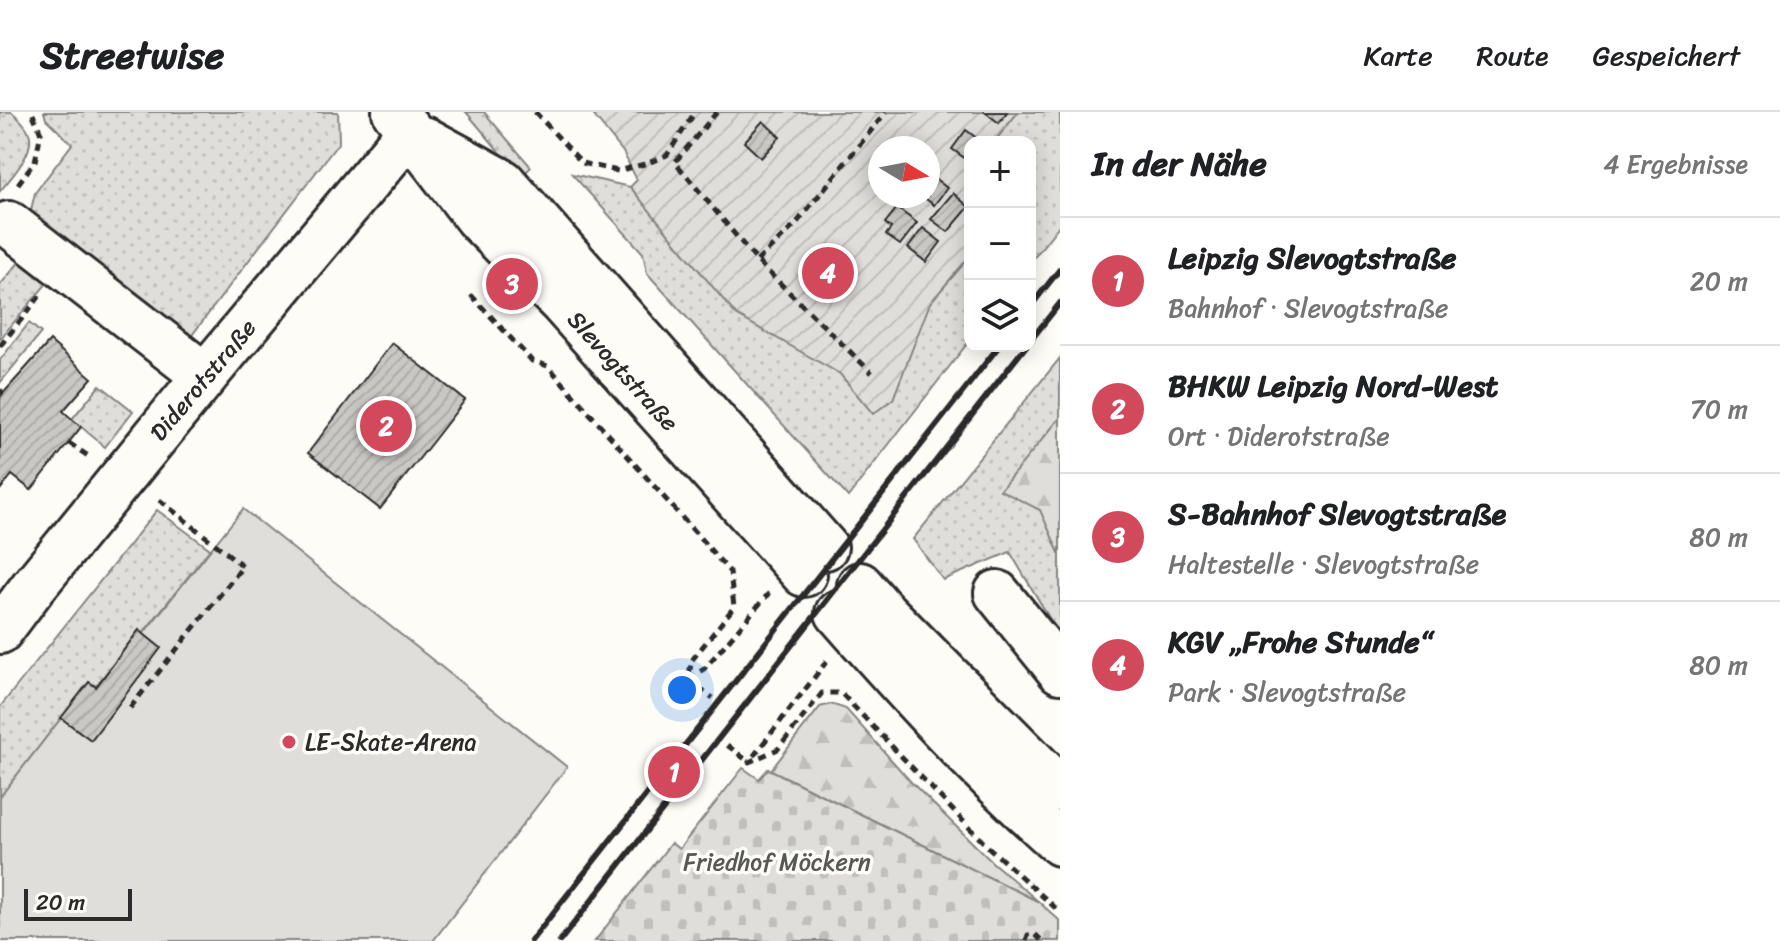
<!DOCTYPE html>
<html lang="de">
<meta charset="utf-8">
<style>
body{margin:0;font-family:Sriracha,sans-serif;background:#f2f2f2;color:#202124}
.controls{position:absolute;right:24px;top:24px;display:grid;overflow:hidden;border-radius:16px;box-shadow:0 4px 20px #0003}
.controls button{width:72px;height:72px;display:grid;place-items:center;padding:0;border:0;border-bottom:2px solid #e0e0e0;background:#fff;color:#202124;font:40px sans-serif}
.compass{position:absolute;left:868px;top:24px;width:72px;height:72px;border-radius:50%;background:#fff;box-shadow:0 4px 20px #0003;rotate:100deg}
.scale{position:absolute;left:24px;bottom:20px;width:108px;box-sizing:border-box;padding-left:8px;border:4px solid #2b2b2b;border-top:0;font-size:22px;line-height:28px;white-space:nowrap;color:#2b2b2b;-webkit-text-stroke:6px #fdfcf7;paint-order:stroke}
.you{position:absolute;left:682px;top:578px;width:28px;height:28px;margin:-20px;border:6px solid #fff;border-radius:50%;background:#1a73e8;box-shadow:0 0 0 12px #1a73e833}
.badge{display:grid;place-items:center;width:52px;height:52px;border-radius:50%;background:#d1495b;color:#fff;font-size:26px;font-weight:700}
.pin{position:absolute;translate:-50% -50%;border:4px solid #fff;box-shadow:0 2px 8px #0006}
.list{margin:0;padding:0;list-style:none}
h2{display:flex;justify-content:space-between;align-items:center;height:104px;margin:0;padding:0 32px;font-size:34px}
h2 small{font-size:26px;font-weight:400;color:#757577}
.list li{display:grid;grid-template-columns:52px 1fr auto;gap:24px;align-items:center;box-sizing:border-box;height:128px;padding:0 32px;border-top:2px solid #e0e0e0}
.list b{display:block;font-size:30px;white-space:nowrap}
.list p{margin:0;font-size:26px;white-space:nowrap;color:#757577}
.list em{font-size:26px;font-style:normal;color:#757577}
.icon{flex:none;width:44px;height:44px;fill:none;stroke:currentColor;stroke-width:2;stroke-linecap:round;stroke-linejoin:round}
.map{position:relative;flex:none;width:1060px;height:829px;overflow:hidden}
header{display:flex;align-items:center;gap:48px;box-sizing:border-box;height:112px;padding:0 40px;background:#fff;border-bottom:2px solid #e0e0e0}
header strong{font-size:38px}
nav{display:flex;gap:44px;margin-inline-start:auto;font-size:28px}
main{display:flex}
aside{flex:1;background:#fff}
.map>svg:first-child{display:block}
.grass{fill:url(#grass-dots);stroke:#858482;stroke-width:2}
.forest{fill:url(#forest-firs);stroke:#858482;stroke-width:2}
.cemetery{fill:url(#cemetery-stones);stroke:#858482;stroke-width:2}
.park{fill:#dfdeda;stroke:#858482;stroke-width:2}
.garden{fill:url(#garden-furrows);stroke:#858482;stroke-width:2;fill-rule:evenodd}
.building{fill:url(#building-hatch);stroke:#2b2b2b;stroke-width:2}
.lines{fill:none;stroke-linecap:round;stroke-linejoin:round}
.minor-casing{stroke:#2b2b2b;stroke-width:50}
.major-casing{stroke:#2b2b2b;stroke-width:50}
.path{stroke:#2b2b2b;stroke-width:5;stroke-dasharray:8 6;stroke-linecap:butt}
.minor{stroke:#fdfcf7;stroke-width:44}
.major{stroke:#fdfcf7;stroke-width:44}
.rail{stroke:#2b2b2b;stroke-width:6}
.poi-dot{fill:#d1495b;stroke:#fdfcf7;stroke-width:3}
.labels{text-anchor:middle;stroke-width:7;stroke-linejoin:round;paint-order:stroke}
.street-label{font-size:24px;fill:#2b2b2b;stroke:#fdfcf7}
.poi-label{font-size:24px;fill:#2b2b2b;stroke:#fdfcf7;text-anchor:start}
.park-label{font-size:24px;fill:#585857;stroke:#fdfcf7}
</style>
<header>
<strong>Streetwise</strong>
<nav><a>Karte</a><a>Route</a><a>Gespeichert</a></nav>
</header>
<main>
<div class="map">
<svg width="1060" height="829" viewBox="0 0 1060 829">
<defs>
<pattern id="grass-dots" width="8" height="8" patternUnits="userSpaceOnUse" patternTransform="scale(2)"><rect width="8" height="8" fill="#dfdeda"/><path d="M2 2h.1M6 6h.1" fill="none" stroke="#c0bfbb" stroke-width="1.8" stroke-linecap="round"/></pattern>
<pattern id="forest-firs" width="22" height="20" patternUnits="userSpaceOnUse" patternTransform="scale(2)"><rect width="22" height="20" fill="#dfdeda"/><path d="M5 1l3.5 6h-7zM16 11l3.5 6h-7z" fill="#c0bfbb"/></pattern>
<pattern id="cemetery-stones" width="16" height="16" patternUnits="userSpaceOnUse" patternTransform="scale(2)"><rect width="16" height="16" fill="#dfdeda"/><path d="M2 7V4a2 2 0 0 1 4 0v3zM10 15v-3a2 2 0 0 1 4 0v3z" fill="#c0bfbb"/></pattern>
<pattern id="garden-furrows" width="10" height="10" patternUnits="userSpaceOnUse" patternTransform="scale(2)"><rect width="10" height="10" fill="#dfdeda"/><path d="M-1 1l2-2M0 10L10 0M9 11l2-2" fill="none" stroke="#c0bfbb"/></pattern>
<pattern id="building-hatch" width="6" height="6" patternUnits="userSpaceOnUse" patternTransform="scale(2)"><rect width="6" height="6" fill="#c9c8c4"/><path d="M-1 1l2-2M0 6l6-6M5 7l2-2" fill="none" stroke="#adaca9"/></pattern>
</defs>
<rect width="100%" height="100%" fill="#fdfcf7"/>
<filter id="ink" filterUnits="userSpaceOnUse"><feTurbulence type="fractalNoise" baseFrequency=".0125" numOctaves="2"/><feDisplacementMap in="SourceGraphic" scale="16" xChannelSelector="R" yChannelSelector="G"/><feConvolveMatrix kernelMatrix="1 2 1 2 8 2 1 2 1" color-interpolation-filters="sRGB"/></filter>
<g filter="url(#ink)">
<g class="grass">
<path d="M0,0H12C18,6 26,12 29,21C36,39 11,66 0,79Z"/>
<path d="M44,0H338L339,30L186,231L30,102L35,81L72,32L46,7Z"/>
<path d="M466,0H484L531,55L521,65Z"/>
<path d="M1018,0H1060V112L1030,151V30H994Z"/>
<path d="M572,62L630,75L672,66L891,227L942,177L970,144V228L848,385L647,161L643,141Z"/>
<path d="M21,148L48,170L0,227V173Z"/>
<path d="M29,211L41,221L0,271V248Z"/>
<path d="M1060,246V524L1010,440L943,468L913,427Z"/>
<path d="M100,273L133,299L105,335L72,307Z"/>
<path d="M157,398L210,437L143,521L139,519L96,575L89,570L0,685V595Z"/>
</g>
<g class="forest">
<path d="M1060,306V443L1040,398L1000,378Z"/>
<path d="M831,592L846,597L911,670L992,750L1039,790L771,658L820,595Z"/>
</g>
<path class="cemetery" d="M743,656L759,667L768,657L771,658L1039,790L1060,809V829H595L671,731L679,737Z"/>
<path class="park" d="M243,397L567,655L433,829H0V685L89,570L96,574L139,518L144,521Z"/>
<path class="garden" d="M591,0H1018L994,30H970V144L930,191L893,287L873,302L840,262L736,203L630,75L637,68L623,40ZM880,36H928V84H880Z"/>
<g class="building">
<path d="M985,0H1007L999,11Z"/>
<path d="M763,9L780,25L761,46L744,30Z"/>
<path d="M966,18L982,30H970V50L952,37Z"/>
<path d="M928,61L947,76L934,93L922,84H928Z"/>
<path d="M953,81L969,95L948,120L931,107Z"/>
<path d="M897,96L917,111L900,133L886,123L891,116L885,111Z"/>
<path d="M923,116L941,130L926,150L908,136Z"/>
<path d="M50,229L92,266L63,299L81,315L31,378L12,363L0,378V285Z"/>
<path d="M392,231L465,288L380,397L308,341Z"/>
<path d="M139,518L161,536L91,628L61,606L89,570L96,575Z"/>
</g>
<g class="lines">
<defs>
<g id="minor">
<path d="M9,112L205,264"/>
<path d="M997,481L1060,559"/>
<path d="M0,519L33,475L205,264L410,19"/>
</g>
<g id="major">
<path d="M395,0L477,106L562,191L804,462"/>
<path d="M426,28L503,70L825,435"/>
<path d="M860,473L881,497L1060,677"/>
<path d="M838,501C908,581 980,660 1060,731"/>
</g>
</defs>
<use href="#minor" class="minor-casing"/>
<use href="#major" class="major-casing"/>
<g class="path">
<path d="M535,0L582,51L618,59L648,51L667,43L695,0"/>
<path d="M717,0L675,50L757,149L872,261"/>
<path d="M18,72L35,49L41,21L32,0"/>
<path d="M757,149L795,113L886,0"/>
<path d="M471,183L532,249L548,254L730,460L734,495L692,548L688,567L704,557L769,481"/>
<path d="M0,234L40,184"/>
<path d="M0,278L3,281"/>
<path d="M69,331L88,344"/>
<path d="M827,549L749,650L778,637L822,581H841L986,733L1060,800"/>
<path d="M688,567L713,586"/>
<path d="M130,596L243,454L157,386"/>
<path d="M727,633L749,650"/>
<path d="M1026,829L1028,823L1035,822L1042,829"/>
</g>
<use href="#minor" class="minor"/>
<use href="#major" class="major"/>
<g class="rail">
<path d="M1030,195L1060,157"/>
<path d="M1030,229L1060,191"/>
<path d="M531,829L999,234"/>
<path d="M560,829L1026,234"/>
</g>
</g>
</g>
<circle class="poi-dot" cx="289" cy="630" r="8"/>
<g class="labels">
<g class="street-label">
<text transform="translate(623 259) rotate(48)" y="8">Slevogtstraße</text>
<text transform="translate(203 268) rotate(-50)" y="8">Diderotstraße</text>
</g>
<g class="poi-label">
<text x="305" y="638">LE-Skate-Arena</text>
</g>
<g class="park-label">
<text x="777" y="758">Friedhof Möckern</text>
</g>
</g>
</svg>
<div class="controls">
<button>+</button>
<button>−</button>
<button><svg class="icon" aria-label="layers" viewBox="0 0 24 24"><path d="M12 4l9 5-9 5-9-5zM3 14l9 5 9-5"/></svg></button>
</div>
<svg class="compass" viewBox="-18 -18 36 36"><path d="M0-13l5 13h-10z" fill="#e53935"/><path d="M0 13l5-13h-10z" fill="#757577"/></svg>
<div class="scale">20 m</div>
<div class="you"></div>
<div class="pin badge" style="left:674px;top:660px">1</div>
<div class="pin badge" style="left:386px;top:314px">2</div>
<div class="pin badge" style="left:512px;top:172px">3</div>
<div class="pin badge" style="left:828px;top:161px">4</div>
</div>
<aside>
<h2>In der Nähe<small>4 Ergebnisse</small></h2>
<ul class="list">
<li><span class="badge">1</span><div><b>Leipzig Slevogtstraße</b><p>Bahnhof · Slevogtstraße</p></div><em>20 m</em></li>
<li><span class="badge">2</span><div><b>BHKW Leipzig Nord-West</b><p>Ort · Diderotstraße</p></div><em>70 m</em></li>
<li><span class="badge">3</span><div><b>S-Bahnhof Slevogtstraße</b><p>Haltestelle · Slevogtstraße</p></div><em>80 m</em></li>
<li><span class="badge">4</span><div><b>KGV „Frohe Stunde“</b><p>Park · Slevogtstraße</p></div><em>80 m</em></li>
</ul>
</aside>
</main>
